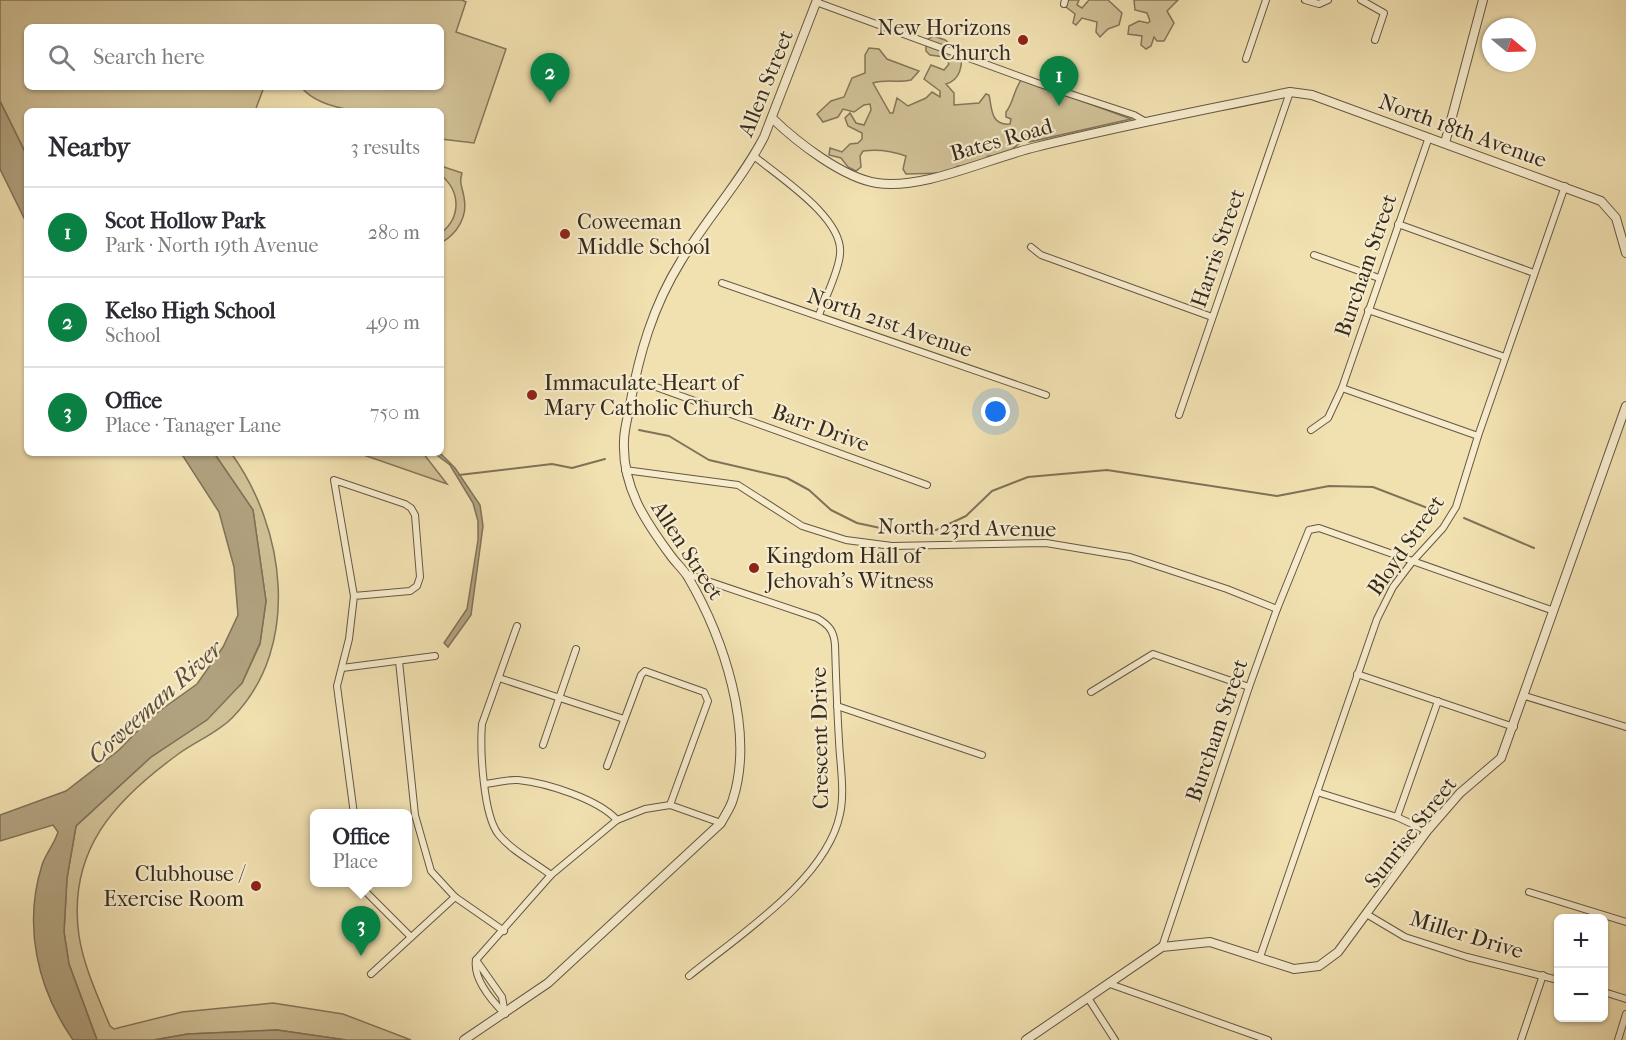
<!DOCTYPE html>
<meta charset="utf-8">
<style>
body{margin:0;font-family:"IM FELL French Canon",serif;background:#f7f7f7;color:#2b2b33}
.controls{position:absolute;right:18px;bottom:18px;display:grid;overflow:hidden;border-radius:9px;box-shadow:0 2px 4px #0004}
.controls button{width:54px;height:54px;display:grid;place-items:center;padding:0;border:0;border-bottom:2px solid #e1e1e2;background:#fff;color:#2b2b33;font:30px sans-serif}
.compass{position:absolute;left:1482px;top:18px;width:54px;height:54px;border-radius:50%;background:#fff;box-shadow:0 2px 4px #0004;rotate:109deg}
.you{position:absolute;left:996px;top:412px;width:21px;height:21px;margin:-15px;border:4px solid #fff;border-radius:50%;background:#1a73e8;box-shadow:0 0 0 9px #1a73e833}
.badge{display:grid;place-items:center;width:39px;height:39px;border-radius:50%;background:#0b8043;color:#fff;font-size:20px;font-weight:700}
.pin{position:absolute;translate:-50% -50px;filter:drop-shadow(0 2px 3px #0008)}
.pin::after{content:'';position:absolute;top:32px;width:21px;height:18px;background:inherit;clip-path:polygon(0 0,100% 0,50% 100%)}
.popup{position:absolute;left:310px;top:809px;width:102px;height:78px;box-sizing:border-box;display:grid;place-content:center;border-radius:9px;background:#fff;filter:drop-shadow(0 2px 4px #0005);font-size:20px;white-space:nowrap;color:#7c7c81}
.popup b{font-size:22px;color:#2b2b33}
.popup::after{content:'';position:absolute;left:50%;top:100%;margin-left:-12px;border:12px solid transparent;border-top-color:#fff}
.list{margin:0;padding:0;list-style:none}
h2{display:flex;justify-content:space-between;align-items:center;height:78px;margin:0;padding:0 24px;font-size:26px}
h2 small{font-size:20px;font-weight:400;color:#7c7c81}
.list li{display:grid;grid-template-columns:39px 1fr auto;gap:18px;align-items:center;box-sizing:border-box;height:90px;padding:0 24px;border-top:2px solid #e1e1e2}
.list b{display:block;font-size:22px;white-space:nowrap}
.list p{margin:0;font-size:20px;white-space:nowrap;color:#7c7c81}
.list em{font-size:20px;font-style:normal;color:#7c7c81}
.icon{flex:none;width:33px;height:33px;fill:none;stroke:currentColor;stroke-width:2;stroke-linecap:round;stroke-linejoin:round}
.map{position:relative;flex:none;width:1626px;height:1040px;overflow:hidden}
.search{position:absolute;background:#fff;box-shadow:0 2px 4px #0004;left:24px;top:24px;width:420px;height:66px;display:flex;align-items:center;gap:15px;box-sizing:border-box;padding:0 21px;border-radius:9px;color:#7c7c81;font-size:22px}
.panel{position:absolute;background:#fff;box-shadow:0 2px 4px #0004;left:24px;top:108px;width:420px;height:348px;border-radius:9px}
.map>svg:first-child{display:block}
.green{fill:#d1c197;stroke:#83765b;stroke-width:1.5}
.water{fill:#b1a27f;stroke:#7f7259;stroke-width:1.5}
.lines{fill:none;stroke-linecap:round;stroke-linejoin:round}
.stream{stroke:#7f7259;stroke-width:2}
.minor-casing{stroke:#645843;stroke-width:8}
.tertiary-casing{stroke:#645843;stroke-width:10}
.minor{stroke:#f6ebcc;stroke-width:6}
.tertiary{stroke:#f6ebcc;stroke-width:8}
.poi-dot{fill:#8f2418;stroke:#f6ebcc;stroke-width:2}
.labels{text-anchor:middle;stroke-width:4.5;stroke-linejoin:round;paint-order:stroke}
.poi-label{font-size:22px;fill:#352b1f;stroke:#f6ebcc;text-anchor:start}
.street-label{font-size:22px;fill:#352b1f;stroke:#f6ebcc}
.water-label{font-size:24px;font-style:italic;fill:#5a4f3c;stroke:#f6ebcc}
</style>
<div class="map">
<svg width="1626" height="1040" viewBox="0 0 1626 1040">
<rect width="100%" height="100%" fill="#f1e0b0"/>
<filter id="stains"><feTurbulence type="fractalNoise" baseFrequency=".00333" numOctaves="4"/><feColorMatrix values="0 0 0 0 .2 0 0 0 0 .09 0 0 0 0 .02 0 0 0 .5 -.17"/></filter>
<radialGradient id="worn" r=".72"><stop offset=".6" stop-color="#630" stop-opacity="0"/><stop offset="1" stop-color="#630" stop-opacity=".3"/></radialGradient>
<g class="green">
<path d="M0,0H462L466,2L456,32L506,49L474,143L441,139V111C402,111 328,120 301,87H441V27H27V87H264L255,111H27V156L0,101Z"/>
<path d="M1068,0H1079L1077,5L1082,8L1089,0H1108L1122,13L1119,25L1108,29L1100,37L1096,32L1097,22L1082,18L1076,25L1073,23L1075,14L1066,7Z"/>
<path d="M1134,0H1178L1167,11L1174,23L1164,41H1157L1154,37L1151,46L1146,49L1141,45L1142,36L1128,34L1129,26L1139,21L1148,23L1150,21L1147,13L1135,10Z"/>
<path d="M934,36L945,40L961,52C963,66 960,80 946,84L954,93V105L979,103L986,94L989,95C992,107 990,126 1010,124L1011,119L1006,117V112C1014,102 1014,88 1022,79L1131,119L1029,142L1028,139C1006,148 1017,156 988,156L977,166H958L945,173L906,174L903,169L906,156C892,151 877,149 863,151L860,156L861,167L856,171L848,167L841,158L829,155L830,148L842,152L850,144L858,143L862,139V133L848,126L845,118L850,113L856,123L864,125L871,110L870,104L864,105L854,112L843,109L838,117L823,122L817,114L831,101L844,97L852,78L865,73V55L869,48L879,49L887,59L919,71L911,80C898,83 886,79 873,83L890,113H893L897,98L908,106L926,98L932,92L940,97V91L924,79L931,65L944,70L949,64L945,57L930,55L926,51V40Z"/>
<path d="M441,166L462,173C459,183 462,186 464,197C468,216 458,233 441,243V233C461,217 461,192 441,175Z"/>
<path d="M214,453H231C285,527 302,646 233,717C218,733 194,742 177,755C114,801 67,851 79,936C84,967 98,997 110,1026L114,1029L182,1012L273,1003L343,1014L411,1040H346L277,1030L188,1034L154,1040H97L69,964L64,932L67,878L76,826L151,757L178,738L242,683L260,644L266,601L253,510Z"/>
<path d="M358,453H423L447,484Z"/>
</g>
<g class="water">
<path d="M0,101L27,156V224L0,169Z"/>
<path d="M181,453H214L253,510L266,601L260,643L242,683L207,720L151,757L76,826L67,878L64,932L69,964L97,1040H73C37,988 23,926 42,865C46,853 55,843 58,832L53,825L0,841V815L66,791L119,750L151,717L197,684L223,647L238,615L234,567L219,512Z"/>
<path d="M434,453H440L455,468L480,505L483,526L471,615L448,647L444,643L467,609L478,540V521L473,503L450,465Z"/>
<path d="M277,1030L346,1040H154L188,1034Z"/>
</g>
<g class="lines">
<g class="stream">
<path d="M639,430L669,436L709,460L787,478L809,490L831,510L857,523L899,532L936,530L966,516L992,491L1028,477L1107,470L1277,496L1329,486L1373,487L1438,512"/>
<path d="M459,475L552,464L572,468L605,459"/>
<path d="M1464,518L1534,548"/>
</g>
<defs>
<g id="minor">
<path d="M1305,0L1319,4L1328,0"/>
<path d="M1361,0L1384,13L1375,40"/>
<path d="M816,2L1040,84L1134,115L1146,122"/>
<path d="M1064,4L1065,0"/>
<path d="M1246,59L1266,0"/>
<path d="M754,156C779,177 844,218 840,254C839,271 825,298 819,315"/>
<path d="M1398,224L1534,273"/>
<path d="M1031,247L1041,255L1212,317"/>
<path d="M1314,255L1379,278"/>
<path d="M722,283L1046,395"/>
<path d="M1368,310L1505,357"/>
<path d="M634,379L927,485"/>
<path d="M1342,388L1478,436"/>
<path d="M1179,415L1290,92"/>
<path d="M1311,430L1328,418L1342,388L1429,137"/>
<path d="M625,470L738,485L802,526L846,540L892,546L1046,543L1130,557L1227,589L1277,609"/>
<path d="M687,574L817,618C829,625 834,631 835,645C836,677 837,709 839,741C840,764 845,792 840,814C827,879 738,936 689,976"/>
<path d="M517,626L482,724C480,749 483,816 499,835C512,851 534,862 551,875"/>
<path d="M399,661L415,815L431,871L455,897L504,931"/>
<path d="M342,668L435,656"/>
<path d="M1357,674L1514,727"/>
<path d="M499,678L624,719"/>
<path d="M1091,692L1153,654L1249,687"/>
<path d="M1525,696L1626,727"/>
<path d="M837,706L982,755"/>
<path d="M543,745L576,649"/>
<path d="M607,766L641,675L645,671L704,692L708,701L670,805"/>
<path d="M485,784C496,783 508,779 518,780C547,783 598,799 617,820"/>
<path d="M1317,792L1397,817L1427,831"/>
<path d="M354,814L337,686L349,639L354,596L334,480L405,504L411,508L415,515L420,577L417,586L410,591L354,596"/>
<path d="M1397,817L1438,701"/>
<path d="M363,882L364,890L411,937"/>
<path d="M1529,892L1626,922"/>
<path d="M1368,915L1405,937L1467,957L1558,980"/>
<path d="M1162,947L1249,687L1277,609L1309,530L1319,528L1554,611"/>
<path d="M1260,957L1377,619L1393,587L1412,562L1443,528L1456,507L1478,436L1565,186"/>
<path d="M476,960L502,997L505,1014"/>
<path d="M371,974L455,897"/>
<path d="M1110,984L1268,1040"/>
<path d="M1604,992L1626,999"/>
<path d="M1088,998L1115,1040"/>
<path d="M505,1014C492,1001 473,979 476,960L551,875L617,820L645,809L670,805L721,823"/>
<path d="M1521,1040L1543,975"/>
<path d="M1618,1040L1626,1014"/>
</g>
<g id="tertiary">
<path d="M773,119C797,142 843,178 877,183C924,190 989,158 1036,147C1120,126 1205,110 1290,92L1312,95L1601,201L1616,218L1626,253"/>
<path d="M1445,143L1483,0"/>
<path d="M464,1040L548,983L721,823C725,815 731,807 733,799C755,730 723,637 688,577C683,569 676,563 671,556C645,521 622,487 624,441C624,429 628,417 630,405C639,354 653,306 681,261C707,218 741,181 764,137L817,0"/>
<path d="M1026,1040L1162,947L1210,942L1294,969L1319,966L1338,952L1427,831L1460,793L1501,758L1626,406"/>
</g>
</defs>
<use href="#minor" class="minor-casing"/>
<use href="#tertiary" class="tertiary-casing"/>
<use href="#minor" class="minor"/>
<use href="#tertiary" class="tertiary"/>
</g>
<g class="poi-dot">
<circle cx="1023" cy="40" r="6"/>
<circle cx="565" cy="234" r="6"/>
<circle cx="532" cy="395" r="6"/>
<circle cx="754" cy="568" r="6"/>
<circle cx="256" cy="886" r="6"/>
</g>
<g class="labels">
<g class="poi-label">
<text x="1011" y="35" text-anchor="end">New Horizons<tspan x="1011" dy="25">Church</tspan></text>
<text x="577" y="229">Coweeman<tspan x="577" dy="25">Middle School</tspan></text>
<text x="544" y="390">Immaculate Heart of<tspan x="544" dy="25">Mary Catholic Church</tspan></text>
<text x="766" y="563">Kingdom Hall of<tspan x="766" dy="25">Jehovah's Witness</tspan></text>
<text x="244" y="881" text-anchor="end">Clubhouse /<tspan x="244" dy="25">Exercise Room</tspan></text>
</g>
<g class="street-label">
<text transform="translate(765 83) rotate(-68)" y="8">Allen Street</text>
<text transform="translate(1463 130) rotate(20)" y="8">North 18th Avenue</text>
<text transform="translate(1001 139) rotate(-16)" y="8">Bates Road</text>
<text transform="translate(1217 248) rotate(-71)" y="8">Harris Street</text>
<text transform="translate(1365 265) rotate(-71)" y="8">Burcham Street</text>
<text transform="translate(890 322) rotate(19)" y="8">North 21st Avenue</text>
<text transform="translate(821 427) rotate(20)" y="8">Barr Drive</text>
<text transform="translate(967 527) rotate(1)" y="8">North 23rd Avenue</text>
<text transform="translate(1405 545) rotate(-55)" y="8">Bloyd Street</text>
<text transform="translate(688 550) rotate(57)" y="8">Allen Street</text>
<text transform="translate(1216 730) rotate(-71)" y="8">Burcham Street</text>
<text transform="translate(819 738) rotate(-91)" y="8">Crescent Drive</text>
<text transform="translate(1410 832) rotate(-52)" y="8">Sunrise Street</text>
<text transform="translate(1467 934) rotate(17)" y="8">Miller Drive</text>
</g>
<g class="water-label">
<text transform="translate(155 702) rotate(-42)" y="8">Coweeman River</text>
</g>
</g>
<rect width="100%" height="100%" filter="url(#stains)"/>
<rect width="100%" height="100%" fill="url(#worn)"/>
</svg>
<div class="controls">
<button>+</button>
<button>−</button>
</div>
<svg class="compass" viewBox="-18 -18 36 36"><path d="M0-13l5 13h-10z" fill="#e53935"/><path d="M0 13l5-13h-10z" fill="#7c7c81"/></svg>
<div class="you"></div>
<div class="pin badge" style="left:1059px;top:106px">1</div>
<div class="pin badge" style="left:550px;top:103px">2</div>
<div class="pin badge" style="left:361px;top:956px">3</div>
<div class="popup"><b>Office</b>Place</div>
<div class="search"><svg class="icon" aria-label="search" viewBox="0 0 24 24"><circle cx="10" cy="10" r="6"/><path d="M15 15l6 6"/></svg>Search here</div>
<section class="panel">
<h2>Nearby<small>3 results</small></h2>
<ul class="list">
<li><span class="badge">1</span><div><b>Scot Hollow Park</b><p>Park · North 19th Avenue</p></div><em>280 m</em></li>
<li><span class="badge">2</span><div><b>Kelso High School</b><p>School</p></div><em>490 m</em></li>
<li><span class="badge">3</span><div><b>Office</b><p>Place · Tanager Lane</p></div><em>750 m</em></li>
</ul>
</section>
</div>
